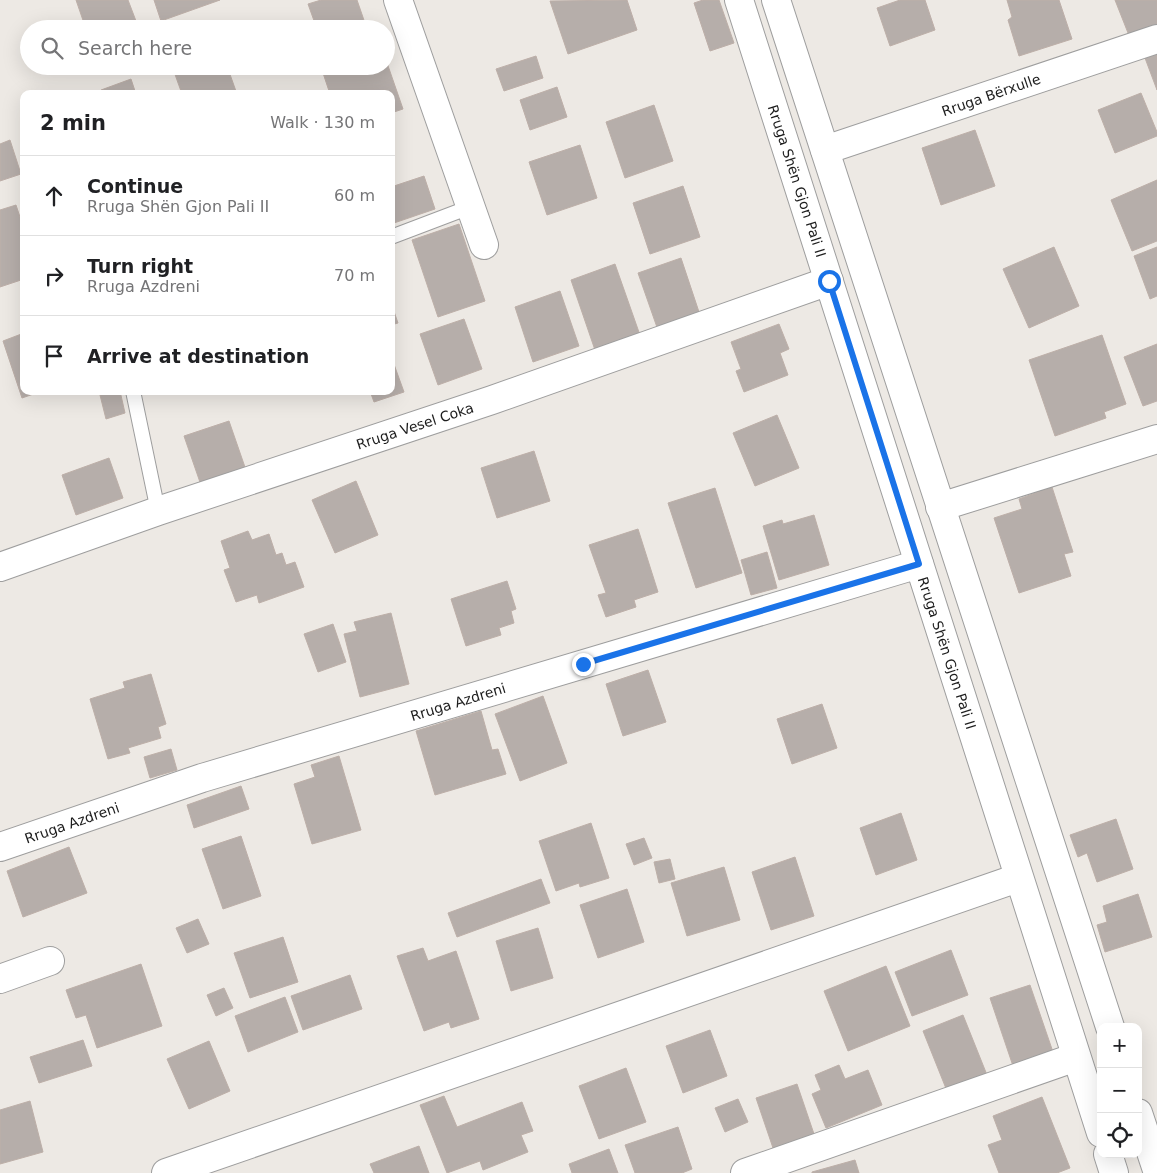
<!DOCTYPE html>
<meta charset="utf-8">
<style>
body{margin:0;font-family:"DejaVu Sans",sans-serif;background:#f2f2f2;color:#202124}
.controls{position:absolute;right:15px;bottom:15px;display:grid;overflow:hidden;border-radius:10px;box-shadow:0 5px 20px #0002}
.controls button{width:45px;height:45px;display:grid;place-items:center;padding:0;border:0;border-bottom:1px solid #e0e0e0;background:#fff;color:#202124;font:25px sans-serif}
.stop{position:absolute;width:15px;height:15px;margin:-11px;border:4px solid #1a73e8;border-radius:50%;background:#fff}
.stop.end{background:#1a73e8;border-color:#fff;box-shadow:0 1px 5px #0008}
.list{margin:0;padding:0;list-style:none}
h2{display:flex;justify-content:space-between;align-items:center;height:65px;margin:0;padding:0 20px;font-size:21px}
h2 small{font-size:16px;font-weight:400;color:#757577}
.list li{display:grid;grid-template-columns:32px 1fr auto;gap:15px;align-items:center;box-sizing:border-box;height:80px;padding:0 20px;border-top:1px solid #e0e0e0}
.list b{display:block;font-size:19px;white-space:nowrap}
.list p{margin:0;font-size:16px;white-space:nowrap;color:#757577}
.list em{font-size:16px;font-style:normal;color:#757577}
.icon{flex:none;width:28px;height:28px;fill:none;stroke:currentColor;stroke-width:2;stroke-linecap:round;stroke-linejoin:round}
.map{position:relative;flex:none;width:1157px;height:1173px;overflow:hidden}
.search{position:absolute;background:#fff;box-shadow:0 5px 20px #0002;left:20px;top:20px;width:375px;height:55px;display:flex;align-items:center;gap:12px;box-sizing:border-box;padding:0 18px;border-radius:28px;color:#757577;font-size:19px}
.panel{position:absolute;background:#fff;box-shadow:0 5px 20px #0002;left:20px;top:90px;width:375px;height:305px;border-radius:10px}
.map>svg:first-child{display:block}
.building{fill:#b6aeaa;stroke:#bdafa8}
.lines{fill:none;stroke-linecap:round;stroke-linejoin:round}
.service-casing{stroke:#9e9e9e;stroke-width:16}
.minor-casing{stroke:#9e9e9e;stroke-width:30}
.tertiary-casing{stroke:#9e9e9e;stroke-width:30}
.service{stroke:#fff;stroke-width:14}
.minor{stroke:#fff;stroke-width:28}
.tertiary{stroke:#fff;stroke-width:28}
.route{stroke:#1a73e8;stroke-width:6}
.labels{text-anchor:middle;stroke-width:5;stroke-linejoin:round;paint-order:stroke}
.street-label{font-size:14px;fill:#1d1d1d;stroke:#fff}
</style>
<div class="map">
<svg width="1157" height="1173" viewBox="0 0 1157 1173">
<rect width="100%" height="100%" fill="#ede9e4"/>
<g class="building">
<path d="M76,0H128L136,21L113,29H86Z"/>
<path d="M154,0H220L161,21Z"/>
<path d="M321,0H357L367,29H317L308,4Z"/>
<path d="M627,0L637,30L568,54L550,1Z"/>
<path d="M703,0H719L734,43L710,51L694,3Z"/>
<path d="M900,0H925L935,30L890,46L877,8Z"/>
<path d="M1007,0H1059L1072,39L1019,56L1008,20L1012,17Z"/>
<path d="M1115,0H1157V27L1130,38Z"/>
<path d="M1157,54V90L1145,58Z"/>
<path d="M536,56L543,78L504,91L496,69Z"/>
<path d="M386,60L403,109L391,113V94H330L321,67L386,66Z"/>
<path d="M172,66H227L237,94H182Z"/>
<path d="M131,79L136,94H103L101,90Z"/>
<path d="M557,87L567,117L530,130L520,100Z"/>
<path d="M1141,93L1157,132V136L1115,153L1098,110Z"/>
<path d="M654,105L673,161L625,178L606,122Z"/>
<path d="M975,130L995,186L941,205L922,148Z"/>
<path d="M10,140L21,174L0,181V144Z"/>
<path d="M580,145L597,198L547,215L529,162Z"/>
<path d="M424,176L435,209L391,224V187Z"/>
<path d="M1157,180V241L1132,251L1111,200Z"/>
<path d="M683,186L700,237L650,254L633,203Z"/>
<path d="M16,205L24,229V279L0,287V210Z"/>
<path d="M459,224L485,301L438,317L412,240Z"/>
<path d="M1054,247L1079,306L1029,328L1003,269Z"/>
<path d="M1157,247V296L1150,299L1134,256Z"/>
<path d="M681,258L701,318L659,333L638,273Z"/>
<path d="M615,264L641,338L596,353L571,280Z"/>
<path d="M560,291L579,346L533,362L515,307Z"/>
<path d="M391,303L398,323L391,325Z"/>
<path d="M464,319L482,369L438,385L420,334Z"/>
<path d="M779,324L789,349L780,353L788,375L744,392L736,371L741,369L731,342Z"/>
<path d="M24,333V391H42L22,398L3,341Z"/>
<path d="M1102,335L1126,404L1104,412L1106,418L1055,436L1029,360Z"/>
<path d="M1157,344V401L1143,406L1124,357Z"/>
<path d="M391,356L404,392L374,402L370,391H391Z"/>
<path d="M99,391H120L125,413L106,419Z"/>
<path d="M777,415L799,468L755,486L733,433Z"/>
<path d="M229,421L247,473L202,488L184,436Z"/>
<path d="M534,451L550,501L497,518L481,468Z"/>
<path d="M109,458L123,498L76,515L62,475Z"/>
<path d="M356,481L378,535L335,553L312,500Z"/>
<path d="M1052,487L1073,552L1064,554L1071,576L1019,593L994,518L1022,509L1019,499Z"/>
<path d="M715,488L742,573L696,588L668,503Z"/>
<path d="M814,515L829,565L779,580L763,526L782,520L783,524Z"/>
<path d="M638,529L658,592L634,600L636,607L606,617L598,595L606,593L589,545Z"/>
<path d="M248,531L252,540L269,534L276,555L282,553L286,565L295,562L304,587L259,603L257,595L236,602L224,570L230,568L221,541Z"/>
<path d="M767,552L777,588L751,595L741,560Z"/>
<path d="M507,581L516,609L511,611L514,623L499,628L501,635L466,646L451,599Z"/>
<path d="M391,613L409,684L360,697L344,634L357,631L354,622Z"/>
<path d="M333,624L346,662L318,672L304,634Z"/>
<path d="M648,670L666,722L623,736L606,684Z"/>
<path d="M151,674L166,724L158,727L161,738L128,748L130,753L108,759L90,699L125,688L123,682Z"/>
<path d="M543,696L567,763L520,781L495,714Z"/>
<path d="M822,704L837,748L792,764L777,719Z"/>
<path d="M481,711L492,750L498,749L506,774L435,795L416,731Z"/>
<path d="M171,749L177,770L150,778L144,757Z"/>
<path d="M339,756L361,830L312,844L294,784L315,777L311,765Z"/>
<path d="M241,786L249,809L194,828L187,805Z"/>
<path d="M901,813L917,860L876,875L860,828Z"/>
<path d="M1116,819L1133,869L1097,882L1087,853L1078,857L1070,835Z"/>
<path d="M591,823L609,878L580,887L579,883L556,891L539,841Z"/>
<path d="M241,836L261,896L223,909L202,849Z"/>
<path d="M644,838L652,858L634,865L626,844Z"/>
<path d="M69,847L87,893L23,917L7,871Z"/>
<path d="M795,857L814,916L771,930L752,872Z"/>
<path d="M670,859L675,879L659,883L654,862Z"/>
<path d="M724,867L740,920L687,936L671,883Z"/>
<path d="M541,879L550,903L457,937L448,913Z"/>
<path d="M627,889L644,942L598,958L580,905Z"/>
<path d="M1138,894L1152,937L1105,952L1097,925L1107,922L1103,906Z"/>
<path d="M198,919L209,944L187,953L176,928Z"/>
<path d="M538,928L553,978L511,991L496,941Z"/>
<path d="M283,937L298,982L250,998L234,953Z"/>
<path d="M423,948L428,961L456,951L479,1019L451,1028L449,1022L424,1031L397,956Z"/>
<path d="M951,950L968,995L912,1016L895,972Z"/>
<path d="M141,964L162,1026L97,1048L86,1015L76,1018L66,990Z"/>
<path d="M886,966L910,1026L848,1051L824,991Z"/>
<path d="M350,975L362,1009L303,1030L291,996Z"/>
<path d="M1030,985L1054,1055L1014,1069L990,998Z"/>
<path d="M224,988L233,1008L216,1016L207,995Z"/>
<path d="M285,997L298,1032L248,1052L235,1016Z"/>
<path d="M963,1015L987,1075L947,1091L923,1031Z"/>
<path d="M710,1030L727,1076L683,1093L666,1046Z"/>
<path d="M83,1040L92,1066L39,1083L30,1057Z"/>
<path d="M209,1041L230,1091L189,1109L167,1059Z"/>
<path d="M839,1065L845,1079L868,1070L882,1105L826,1128L812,1094L821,1090L815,1075Z"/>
<path d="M626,1068L646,1122L599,1139L579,1086Z"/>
<path d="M797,1084L814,1134L773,1148L756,1098Z"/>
<path d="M444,1096L457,1127L522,1102L533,1131L521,1135L528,1152L483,1170L480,1161L447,1173L420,1105Z"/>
<path d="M1042,1097L1070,1168L1057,1173H999L988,1145L1002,1140L993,1116Z"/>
<path d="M738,1099L748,1122L725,1132L715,1108Z"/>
<path d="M30,1101L43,1152L0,1164V1110Z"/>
<path d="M678,1127L692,1169L682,1173H635L625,1145Z"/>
<path d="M419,1146L429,1173H374L370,1164Z"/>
<path d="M609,1149L618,1173H572L569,1164Z"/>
<path d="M855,1160L859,1173H812V1172Z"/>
</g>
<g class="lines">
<defs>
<g id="service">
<path d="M391,237L470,207"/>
<path d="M133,391L158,511"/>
</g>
<g id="minor">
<path d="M398,0L484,245"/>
<path d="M825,150L1157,39"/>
<path d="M940,507L1157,439"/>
<path d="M0,567L158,511L492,400L829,281"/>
<path d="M0,847L202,778L919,564"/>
<path d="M0,979L50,961"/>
<path d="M166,1173L1018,878"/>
<path d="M745,1173L1076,1057"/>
</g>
<g id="tertiary">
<path d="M739,0L1101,1133"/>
<path d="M776,0L1110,1027"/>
<path d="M1138,1113L1157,1170"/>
<path d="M1108,1154L1114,1173"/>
</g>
</defs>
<use href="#service" class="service-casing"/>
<use href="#minor" class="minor-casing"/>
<use href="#tertiary" class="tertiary-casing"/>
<use href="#service" class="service"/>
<use href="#minor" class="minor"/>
<use href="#tertiary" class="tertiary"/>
</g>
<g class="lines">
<path class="route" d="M583,664L919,564L829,281"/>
</g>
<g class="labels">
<g class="street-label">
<text transform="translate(991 95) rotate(-19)" y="5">Rruga Bërxulle</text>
<text transform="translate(797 181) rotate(72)" y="5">Rruga Shën Gjon Pali II</text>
<text transform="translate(415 426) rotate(-18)" y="5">Rruga Vesel Coka</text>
<text transform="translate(947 653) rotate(72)" y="5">Rruga Shën Gjon Pali II</text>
<text transform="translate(458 702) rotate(-17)" y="5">Rruga Azdreni</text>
<text transform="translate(72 823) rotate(-19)" y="5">Rruga Azdreni</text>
</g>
</g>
</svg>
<div class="controls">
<button>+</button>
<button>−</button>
<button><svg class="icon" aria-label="locate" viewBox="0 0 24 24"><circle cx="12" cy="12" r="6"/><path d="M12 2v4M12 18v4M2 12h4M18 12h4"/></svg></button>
</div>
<div class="stop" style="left:829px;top:281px"></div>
<div class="stop end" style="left:583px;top:664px"></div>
<div class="search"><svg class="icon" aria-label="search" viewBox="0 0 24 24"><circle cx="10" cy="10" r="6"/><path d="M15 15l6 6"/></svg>Search here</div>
<section class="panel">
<h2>2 min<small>Walk · 130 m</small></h2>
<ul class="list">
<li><svg class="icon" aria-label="ahead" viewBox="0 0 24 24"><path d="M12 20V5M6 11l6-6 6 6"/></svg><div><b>Continue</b><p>Rruga Shën Gjon Pali II</p></div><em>60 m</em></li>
<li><svg class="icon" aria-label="right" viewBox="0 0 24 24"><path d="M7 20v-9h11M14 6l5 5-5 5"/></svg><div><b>Turn right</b><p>Rruga Azdreni</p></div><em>70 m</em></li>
<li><svg class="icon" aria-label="arrive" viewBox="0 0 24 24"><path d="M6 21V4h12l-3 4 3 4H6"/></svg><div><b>Arrive at destination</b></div></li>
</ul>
</section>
</div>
